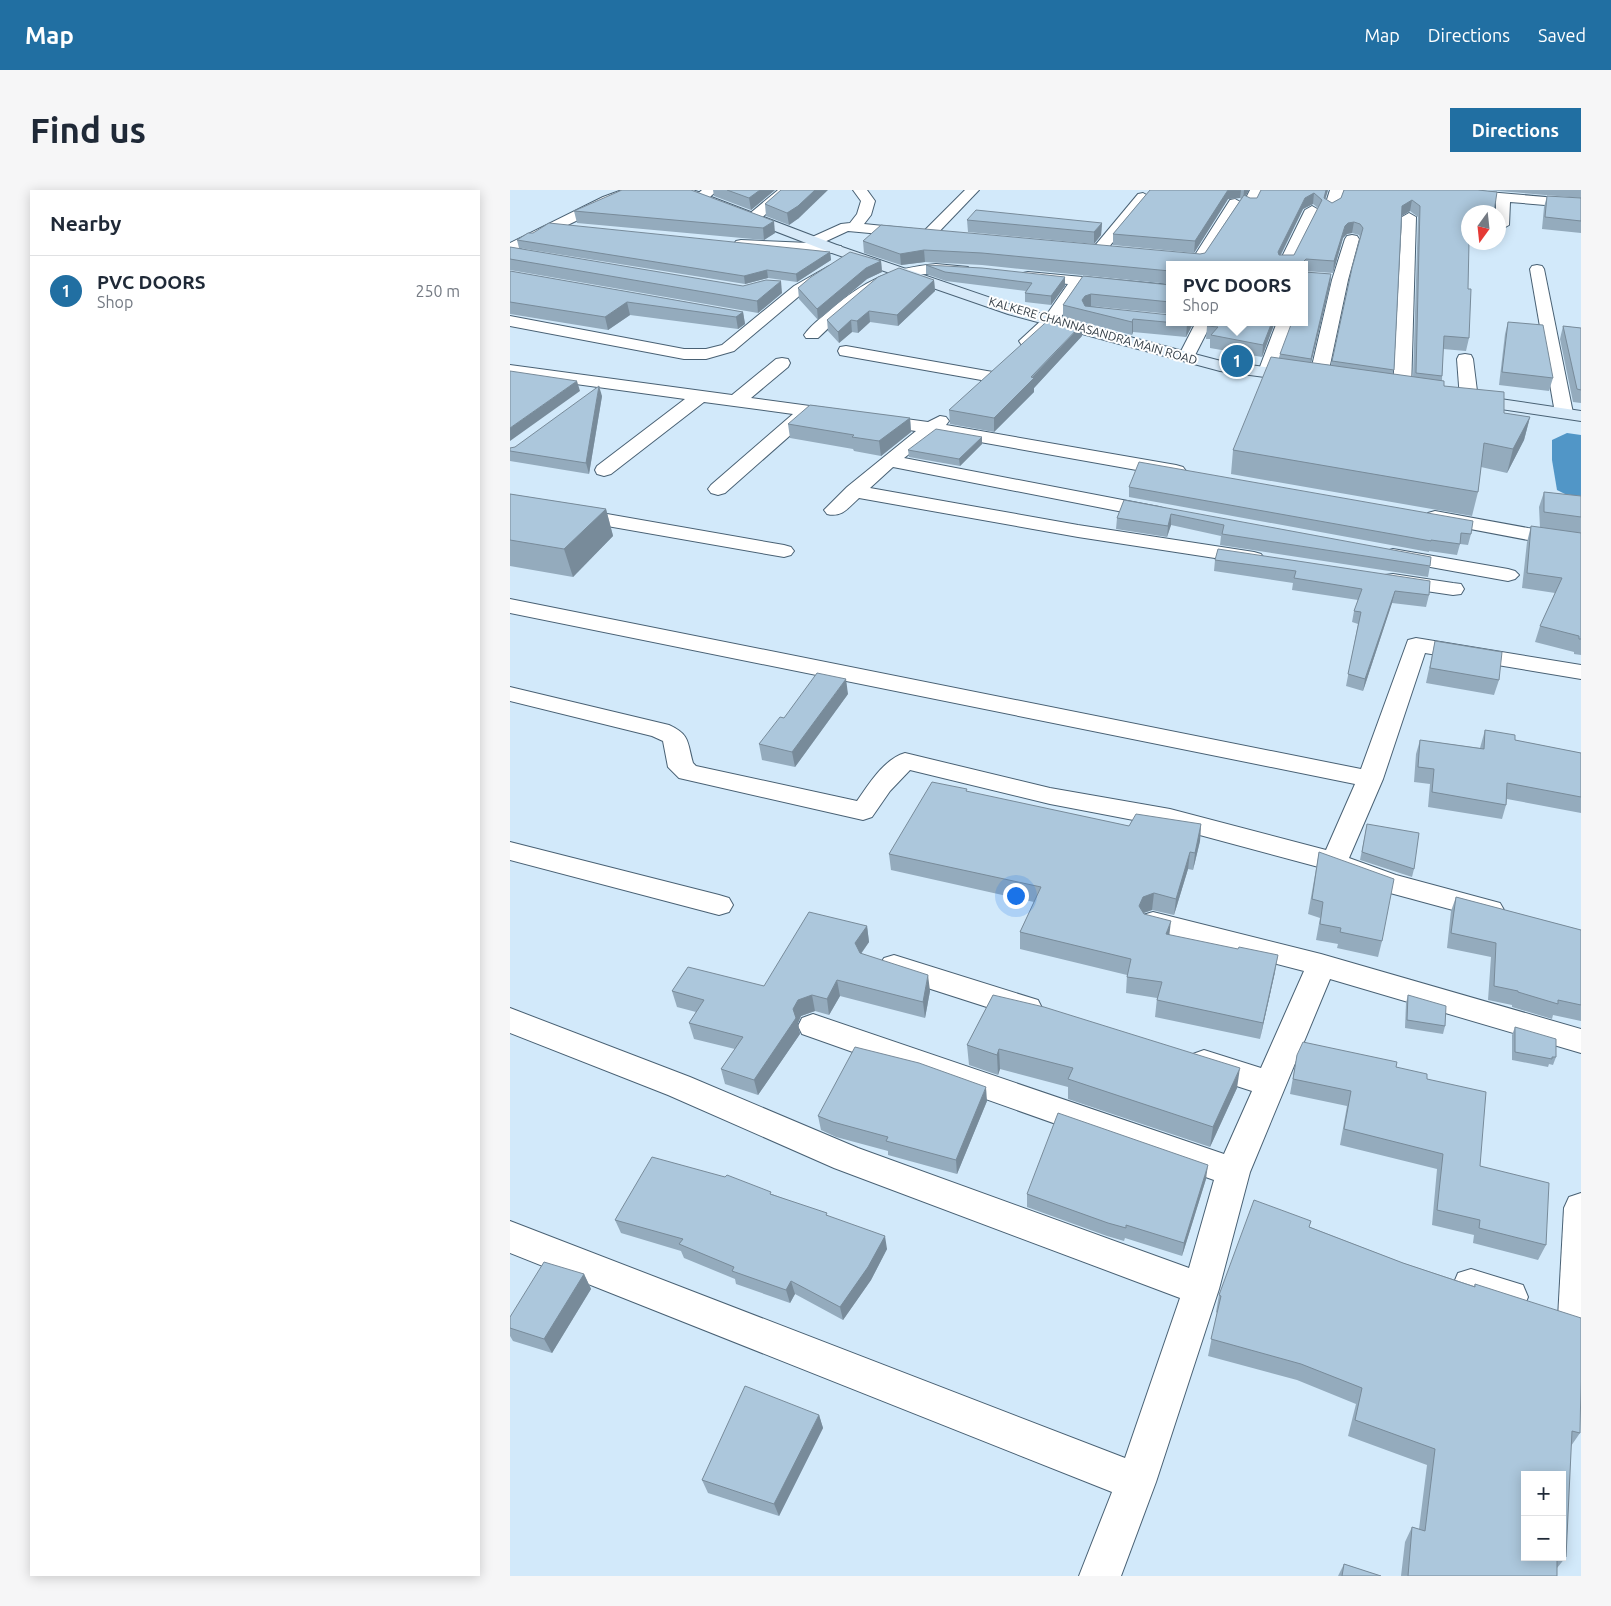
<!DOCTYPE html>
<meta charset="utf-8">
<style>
body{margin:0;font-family:Ubuntu,sans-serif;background:#f6f6f7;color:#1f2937}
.controls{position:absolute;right:15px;bottom:15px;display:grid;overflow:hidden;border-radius:0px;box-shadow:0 2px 12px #0003}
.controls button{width:45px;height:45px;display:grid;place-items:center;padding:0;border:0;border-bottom:1px solid #e0e1e3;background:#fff;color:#1f2937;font:25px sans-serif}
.compass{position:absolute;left:951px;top:15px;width:45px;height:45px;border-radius:50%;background:#fff;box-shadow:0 2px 12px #0003;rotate:195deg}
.you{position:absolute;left:505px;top:705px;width:18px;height:18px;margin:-12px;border:4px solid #fff;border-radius:50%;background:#1a73e8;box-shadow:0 0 0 8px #1a73e833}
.badge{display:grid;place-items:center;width:32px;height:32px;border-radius:50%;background:#216fa2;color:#fff;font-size:16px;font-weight:700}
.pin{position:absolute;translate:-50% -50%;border:2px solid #fff;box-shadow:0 1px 5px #0006}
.popup{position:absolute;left:656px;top:71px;width:142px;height:65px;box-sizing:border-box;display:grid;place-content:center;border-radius:0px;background:#fff;filter:drop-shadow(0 1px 4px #0005);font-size:16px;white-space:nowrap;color:#747a83}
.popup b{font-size:19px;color:#1f2937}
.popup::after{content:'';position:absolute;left:50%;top:100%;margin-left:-10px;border:10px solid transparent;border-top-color:#fff}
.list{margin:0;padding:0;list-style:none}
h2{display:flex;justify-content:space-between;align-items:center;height:65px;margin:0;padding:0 20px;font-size:21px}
h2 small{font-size:16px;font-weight:400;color:#747a83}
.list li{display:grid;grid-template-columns:32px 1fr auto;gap:15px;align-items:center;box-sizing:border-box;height:70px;padding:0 20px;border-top:1px solid #e0e1e3}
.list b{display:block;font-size:19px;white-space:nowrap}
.list p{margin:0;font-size:16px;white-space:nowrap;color:#747a83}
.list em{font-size:16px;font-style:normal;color:#747a83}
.map{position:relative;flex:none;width:1071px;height:1386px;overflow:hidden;border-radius:0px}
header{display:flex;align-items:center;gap:30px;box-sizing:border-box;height:70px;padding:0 25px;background:#216fa2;color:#fff}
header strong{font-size:24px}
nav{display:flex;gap:28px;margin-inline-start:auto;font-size:18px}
.intro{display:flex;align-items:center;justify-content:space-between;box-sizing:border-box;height:120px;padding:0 30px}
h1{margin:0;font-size:35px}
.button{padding:12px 22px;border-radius:0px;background:#216fa2;color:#fff;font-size:18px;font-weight:700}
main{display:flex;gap:30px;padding:0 30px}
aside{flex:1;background:#fff;border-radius:0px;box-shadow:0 2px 12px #0003}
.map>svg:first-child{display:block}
.water{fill:#5196c7}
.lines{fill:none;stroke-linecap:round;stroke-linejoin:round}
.street-casing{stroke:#496174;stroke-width:2}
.secondary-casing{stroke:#496174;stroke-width:2}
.street{fill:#fff;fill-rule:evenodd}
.secondary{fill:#d6e9f8;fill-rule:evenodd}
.wall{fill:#94abbd;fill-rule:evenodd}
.shaded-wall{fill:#788b9a}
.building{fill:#acc7dc;stroke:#788b9a;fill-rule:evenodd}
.labels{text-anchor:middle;stroke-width:4;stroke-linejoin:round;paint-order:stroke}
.far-street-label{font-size:12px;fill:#303b44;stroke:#fff}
</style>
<header>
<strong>Map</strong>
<nav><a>Map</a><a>Directions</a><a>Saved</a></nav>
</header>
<div class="intro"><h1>Find us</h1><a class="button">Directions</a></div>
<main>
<aside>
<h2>Nearby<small></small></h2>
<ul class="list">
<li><span class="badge">1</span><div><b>PVC DOORS</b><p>Shop</p></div><em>250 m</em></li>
</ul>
</aside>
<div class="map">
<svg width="1071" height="1386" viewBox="0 0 1071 1386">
<rect width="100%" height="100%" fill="#d2e9fa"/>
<path class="water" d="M1057,243L1071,245V312L1047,300L1042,270V250Z"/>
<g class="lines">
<defs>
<g id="street">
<path d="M112,0H131L129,3L103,13L0,63V53L93,7Z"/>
<path d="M192,0H208L195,11H185L183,8Z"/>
<path d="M268,0H283L248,31H238L236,28L238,25Z"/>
<path d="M343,0H357L365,11L361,25L354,34L403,39L408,40L410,43L408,46L403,47L338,41L310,54L331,56L333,59L331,62L326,63L231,58L226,57L224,54L226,51L231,50L299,53L298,51L300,48L331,34L340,33L347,24L351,11Z"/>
<path d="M455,0H469L423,48H413L411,45L413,42Z"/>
<path d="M740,0H754L745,17L740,18L733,14Z"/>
<path d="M820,0H834L828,19L821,23L814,19Z"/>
<path d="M900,0H954L1071,10V18L1000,12L999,35L992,39L988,38V22H986V11L907,4Z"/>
<path d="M633,3L640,7L638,10L593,64H583L581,61L583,58L628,4Z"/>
<path d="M725,9L732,13L694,73L689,74L655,71L653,68L655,65H685L720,10Z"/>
<path d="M802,16L809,20L783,75H768L795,20Z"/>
<path d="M899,23L906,27L901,200L898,204L892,205L886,204L883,200L892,27Z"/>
<path d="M842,45L847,46L849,49L838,90L817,189L814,193L808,194L802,193L799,189L822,90L835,49L837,46Z"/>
<path d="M426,74L458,77L460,80L458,83C441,87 422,82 404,85C365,91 335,123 308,148H296L294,145C300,136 311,128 319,121C354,91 380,78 426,74Z"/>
<path d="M1027,75L1032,76L1034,79L1063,223L1060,227L1054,228L1048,227L1045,223L1020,79L1022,76Z"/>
<path d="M319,76L324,77L326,80L324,83L294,102L224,161L196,169H174L0,136V126L174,159H196L212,155L284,96Z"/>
<path d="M518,82L660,95V105L572,96C561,112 534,160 511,154L509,151L535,127L558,94L513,89L511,86L513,83Z"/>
<path d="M686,132H702L682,171H670L668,167Z"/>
<path d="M767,132H783L764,182L762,186H750L748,182Z"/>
<path d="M336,156L477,181L483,182L486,186L483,190L477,191L330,165L328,161L330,157Z"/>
<path d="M955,164L961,165L963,169L968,209L965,213L959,214L953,213L950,209L947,169L949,165Z"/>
<path d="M272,168L278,169L280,173L278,177L241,208L418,232L430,226L436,227L439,231L436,235L666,275L673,277L676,281L673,285L666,287L425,244L394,268L649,317L656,319L659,323L656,327L649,329L383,277L360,298L568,335L744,362L751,364L754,368L751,372L744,374L568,347L349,308C339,317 332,328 317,324L314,320L337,297L406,241L301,227L215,303L208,305L201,303L198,299L201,295L283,224L194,212L101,284L94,286L87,284L85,280L87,276L175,209L0,185V175L222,205L266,169Z"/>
<path d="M0,307L274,355L281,357L284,361L281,365L274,367L0,319Z"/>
<path d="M925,321L1018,338L1071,345V357L1018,350L918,331L915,327L918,323Z"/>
<path d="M883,359L998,379L1005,381L1009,385L1005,389L998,391L876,369L873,365L876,361Z"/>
<path d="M883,384L943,393L951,394L954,399L951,404L943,405L875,395L872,390L875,385Z"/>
<path d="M0,409L851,579L898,450L906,448L1071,475V489L915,463L873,589L839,668L886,685L990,713L994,720L990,727L980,730L869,700L816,679L660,637L540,614L400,580L380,601L362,627L353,630L169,588L158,577L153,551L142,546L0,511V497L159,535C180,545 177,551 183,573L186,576L347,611C359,594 374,569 395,563L540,598L660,619L816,660L845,594L0,423Z"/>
<path d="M0,652L209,705L219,708L223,715L219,722L209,725L0,670Z"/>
<path d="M643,722L811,764L1071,839V863L820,789L740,982L709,1099L646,1292L611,1386H569L602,1302L0,1063V1031L615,1268L670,1108L324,978L158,905L0,843V818L180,887L348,958L679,1078L704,990L292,844L288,836L292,828L303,824L714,964L742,901L683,882L678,873L683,864L694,860L751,878L794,781L633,739L629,732L633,725Z"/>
<path d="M384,765L528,810L532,818L528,826L517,830L374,784L369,776L374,768Z"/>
<path d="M1071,1003V1146L1053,1140L1048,1128L1054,1018L1059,1007Z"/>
<path d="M961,1079L1013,1095L1018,1107L1013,1119L1000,1124L948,1107L943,1095L948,1083Z"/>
</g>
<g id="secondary">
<path d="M164,0H183L332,57L510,118L711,171L792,182L798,183L801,187L798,191L792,192L710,181L498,124L322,63L166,3Z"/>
<path d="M956,204L1071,221V231L950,213L947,209L950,205Z"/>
</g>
</defs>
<use href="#street" class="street-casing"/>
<use href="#secondary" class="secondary-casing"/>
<use href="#street" class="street"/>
<use href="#secondary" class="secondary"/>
</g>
<g class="wall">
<path d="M181,0L265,43L254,50L67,33L64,21Z"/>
<path d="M203,0H265L241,20L204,6Z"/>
<path d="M271,0L289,28L279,35L256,26L255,14Z"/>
<path d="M640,0H739L735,6L740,8H747L751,0H818L815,9L822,13L831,8L834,0L984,22H958V99L959,148L956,161L933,159L932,190L934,196L994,223L1020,227L1014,250L997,283L971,277L968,302L962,326L721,284L723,260L769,168L770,164L794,132V75H660V94L472,75L415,72L391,75L354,63L353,51L690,64L695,63L731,9L730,8L718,9L684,63L603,55V44ZM803,14L808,18L784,65H771L793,19ZM900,21L908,27L903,187L883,184L892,26ZM842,43L849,45L850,48L842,78L821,175L801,173L820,96L821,84L795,82V81L823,83L833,48L837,44Z"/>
<path d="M976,0H1071V8Z"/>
<path d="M1037,6L1071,8V43L1032,39L1034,17Z"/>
<path d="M457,30L592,33L591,45L584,54L458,42Z"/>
<path d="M7,50L320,62L321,70L287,92L258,88L235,94L9,58Z"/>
<path d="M0,57L272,103L248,123L0,80Z"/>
<path d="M371,71L372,82L357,89L308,130L289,109L288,98Z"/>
<path d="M416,75L555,87V96L541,115L515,112V103L516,101L436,91L416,84Z"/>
<path d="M0,81L233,122L235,134L228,139L120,125L98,140L0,124Z"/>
<path d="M573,86L660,95V124L581,116L684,132L676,147L623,142L622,145L553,127V115Z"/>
<path d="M424,90L425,101L388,136L360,132L348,143L342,142L329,153L318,141L317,130Z"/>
<path d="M765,132L752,167L700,158V149H696L697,136Z"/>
<path d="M998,132L1043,188L1039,201L989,195L995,144Z"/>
<path d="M1053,136L1071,138V213L1063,212L1050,149Z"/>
<path d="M572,146L524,198V202L484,242L440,234L439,220Z"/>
<path d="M92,206L79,284L0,271V258L5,257Z"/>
<path d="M400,228L401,242L371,266L344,261L343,259L280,248L278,234Z"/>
<path d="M472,247V254L450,276L399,267L398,260Z"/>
<path d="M619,297L961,344L958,355L950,354L947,365L919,361V362L619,307Z"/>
<path d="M1034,302L1071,306V465L1064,464V462L1025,452L1030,436L1045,403L1012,398L1017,352L1021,336L1030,338L1029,317Z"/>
<path d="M0,304L96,319L103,346L63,387L0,376Z"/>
<path d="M614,310L920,376L918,387L710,355L711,346L661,335L657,347L606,339L607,328Z"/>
<path d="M708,359L919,405L916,417L882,413L853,501L836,496L848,434L842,432L844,421L848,410L782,400L783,393L704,381L705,370Z"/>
<path d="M925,451L989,490L984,505L916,493Z"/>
<path d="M338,504L285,577L252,570L249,554L274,528Z"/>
<path d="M975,540L1005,550L1071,563V623L997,609L996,615L992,629L918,617L920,594L904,592L906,564L910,550L970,558Z"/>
<path d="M457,602L619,636L691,634L690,651L683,680L678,679L664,725L642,720L633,723L660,745L765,782L750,849L645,827L647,808L616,803L617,785L510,759V742L524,712L381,680L379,664Z"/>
<path d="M857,634L904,679L902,687L850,670Z"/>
<path d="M809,662L872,751L868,767L827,758L828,754L806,750L810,728L798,724Z"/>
<path d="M946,707L1071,740V831L1043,825L1042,829L1002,817V815L978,810L981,767L937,758L941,721Z"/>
<path d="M357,736L359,752L351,764L420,801L415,828L330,806L319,825L305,821L291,826L288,833L290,844L248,905L215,894L211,879L225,859L184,849L179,833L186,822L167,817L162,801L254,796Z"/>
<path d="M483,805L727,898L700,957L558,909V897L490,879L488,885L459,875L457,855Z"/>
<path d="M898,805L935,836L933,844L895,838L896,813Z"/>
<path d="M1005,837L1046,867L1043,875L1039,874L1038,877L1002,870V845Z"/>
<path d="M787,865L886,877L917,889L970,976L1036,1055L1028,1070L963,1053L964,1045L922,1035L927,979L830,955L837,916L780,904Z"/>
<path d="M477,911L447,984L378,965V961L326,947L311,940L308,926Z"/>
<path d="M696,989L672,1066L615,1048L614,1051L597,1046L517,1017V1004Z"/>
<path d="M262,1004L318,1026L377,1059L361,1090L333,1130L285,1104L280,1113L226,1094L225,1089L174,1068L171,1061L111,1043L105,1030Z"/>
<path d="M800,1037L893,1073L964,1096L965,1094L1070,1243L1061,1256L1056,1367L1047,1378V1386H891L895,1352L902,1337L909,1339L917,1275L838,1246L846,1214L787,1190L698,1166L707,1123L706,1122L709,1105ZM1052,1285V1367H1015Z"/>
<path d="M74,1084L81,1099L42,1163L3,1151L0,1146V1127Z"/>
<path d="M309,1225L313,1238L269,1326L198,1303L192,1290Z"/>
<path d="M834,1374L871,1386H828Z"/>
</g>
<g class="shaded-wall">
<path d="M250,0H265L241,20L239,8Z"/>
<path d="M305,0H318L289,28L279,35L277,23Z"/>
<path d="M718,0H731L730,8L718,9L684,63L685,51Z"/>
<path d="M734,0H739L733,11Z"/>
<path d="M816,0H818L812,20L814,8Z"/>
<path d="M804,3L803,14L793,19L766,74L768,62L795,8Z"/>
<path d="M902,10L900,21L890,27L892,16Z"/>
<path d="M264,31L265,43L254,50L253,38Z"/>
<path d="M844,32L842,43L837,44L833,48L823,83L824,71L835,36L838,33Z"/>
<path d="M592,33L591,45L584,54V42Z"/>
<path d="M414,60L415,72L391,75L390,64Z"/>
<path d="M320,62L321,70L287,92L286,84Z"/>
<path d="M371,71L372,82L357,89L308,130L307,119L356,78Z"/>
<path d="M257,80L258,88L235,94L234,86Z"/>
<path d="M821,84L820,96L799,181L801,169Z"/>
<path d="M555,87V96L541,115V106Z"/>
<path d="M424,90L425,101L388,136L387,125Z"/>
<path d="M271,91L272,103L248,123L247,111Z"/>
<path d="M581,104V116L571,120L572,110L575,106Z"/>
<path d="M117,112L120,125L98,140L95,127Z"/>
<path d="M359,121L360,132L348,143L347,131Z"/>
<path d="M233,122L235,134L228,139L226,127Z"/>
<path d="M623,129V142L622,145V132Z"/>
<path d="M341,130L342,142L329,153L328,142Z"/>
<path d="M678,132H684L676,147L677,134Z"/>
<path d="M762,132H765L752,167L753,155Z"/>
<path d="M573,133L572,146L524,198V202L484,242V228Z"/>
<path d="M67,191L70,201L0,251V238Z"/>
<path d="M89,196L92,206L79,284L76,273Z"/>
<path d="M1020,227L1014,250L997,283L1003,259Z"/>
<path d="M400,228L401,242L371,266L369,251Z"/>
<path d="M472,247V254L450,276L449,269Z"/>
<path d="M96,319L103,346L63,387L54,359Z"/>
<path d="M661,324V335L657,347L658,336Z"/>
<path d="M885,401L882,413L853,501L855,489Z"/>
<path d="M336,489L338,504L285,577L282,562Z"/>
<path d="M691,634L690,651L683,680L685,663Z"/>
<path d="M680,662L678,679L664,725L666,709Z"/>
<path d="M644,703L642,720L631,724L629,716L633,707Z"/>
<path d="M661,731L659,748L656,744Z"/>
<path d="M357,736L359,752L347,769L345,753Z"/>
<path d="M768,765L765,782L750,849L753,833Z"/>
<path d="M418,785L420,801L415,828L413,812Z"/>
<path d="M327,790L330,806L319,825L317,809Z"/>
<path d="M302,805L305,821L291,826L288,833L290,844L248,905L244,890L288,810Z"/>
<path d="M489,859L490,879L488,885L487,865Z"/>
<path d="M730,878L727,898L700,957L703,937Z"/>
<path d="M476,897L477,911L447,984L446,970Z"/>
<path d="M698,975L696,989L672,1066L674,1053Z"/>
<path d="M375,1046L377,1059L361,1090L333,1130L330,1117Z"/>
<path d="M74,1084L81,1099L42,1163L34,1149Z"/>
<path d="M281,1091L285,1104L280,1113L276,1100Z"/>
<path d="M309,1225L313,1238L269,1326L264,1314Z"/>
</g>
<g class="building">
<path d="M112,0H181L264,31L253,38L64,21Z"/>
<path d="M217,0H250L239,8Z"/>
<path d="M271,0H305L288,16L277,23L255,14Z"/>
<path d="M640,0H718L685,51L603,44Z"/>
<path d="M751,0H816L814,8L822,13L831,8L834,0H968L987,2L984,22L960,21V22H958L959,52L958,99H961L959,148L934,146L932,186L906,183L910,16L902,10L892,16L884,180L822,171L842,78L853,38L850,34L844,32L838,33L835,36L824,71L796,69L794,71V75H660V81L472,63L414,60L390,64L353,51L371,35L690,64L695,63L734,5L740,8H747ZM804,3L812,10L784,65H769L768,62L795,8Z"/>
<path d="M1037,6L1071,8V31L1035,27Z"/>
<path d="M466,20L592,33L584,42L457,30Z"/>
<path d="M39,33L320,62L286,84L257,80L234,86L7,50L18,43H23Z"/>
<path d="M0,57L233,96L256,90L271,91L247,111L0,69Z"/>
<path d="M340,62L371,71L356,78L307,119L288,98L301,87Z"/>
<path d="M416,75L472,78L555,87L541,106L515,103L522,93L435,82Z"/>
<path d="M794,76L795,82L821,84L801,169L770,164L782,132H794Z"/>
<path d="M389,78L424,90L387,125L359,121L347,131L341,130L328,142L317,130L368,87Z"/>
<path d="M0,81L233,122L226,127L117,112L95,127L0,112Z"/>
<path d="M573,86L660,95V112L581,104L575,106L572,110L575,116L660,125V132H678L677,134L623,129L622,132L553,115Z"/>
<path d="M544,125L573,133L521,187L524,188L484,228L439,220Z"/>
<path d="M699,132H762L753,155L701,145L708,137L697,136Z"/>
<path d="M998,132L1033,135L1043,188L992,182Z"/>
<path d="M1053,136L1071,138V200L1067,199Z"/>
<path d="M761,167L934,191V196L994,202V223L1020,227L1003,259L974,253L968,302L723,260Z"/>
<path d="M0,181L67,191L0,238Z"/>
<path d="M89,196L76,273L0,261V258L5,257Z"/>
<path d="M300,215L400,228L369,251L342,247L344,245L278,234Z"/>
<path d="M426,239L472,247L449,269L398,260Z"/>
<path d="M629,272L963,331L961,344L951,343L950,354L921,350V351L619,297Z"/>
<path d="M1034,302L1071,306V327L1034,322Z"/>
<path d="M0,304L96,319L54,359L0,350Z"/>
<path d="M614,310L921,367L920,376L712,344L714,335L661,324L658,336L607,328Z"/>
<path d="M1021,336L1071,343V449H1069V446L1030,436L1052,388L1017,383Z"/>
<path d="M708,359L920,391L919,405L885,401L855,489L838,484L851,422L844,421L852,399L784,388L786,381L705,370Z"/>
<path d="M925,451L992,462L989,490L920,478Z"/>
<path d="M307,483L336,489L282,562L249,554L270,527L274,528Z"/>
<path d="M975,540L1005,545V550L1071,563V607L997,593L996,615L922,602L924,579L908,577L910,550L974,559Z"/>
<path d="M422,592L457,599L456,601L619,636L626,624L691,634L685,663L680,662L666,709L644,703L633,707L629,716L634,724L661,731L656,744L728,759L729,757L768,765L753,833L647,810L652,792L617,787L621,769L510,742L531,697L379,664Z"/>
<path d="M857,634L909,643L904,679L852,662Z"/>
<path d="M809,662L884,689L872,751L830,742L831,738L810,734L813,712L802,709Z"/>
<path d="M946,707L1071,740V815L1048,810V814L1008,802V801L984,796L986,753L941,743Z"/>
<path d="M299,722L357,736L345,753L350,763L418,785L413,812L327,790L317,809L302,805L288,810L283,819L286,828L244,890L211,879L233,847L179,833L194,810L162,801L178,777L254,796Z"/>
<path d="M483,805L534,817L730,878L703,937L558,889L563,878L489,859L487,865L457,855Z"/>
<path d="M898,805L936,816L935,836L897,830Z"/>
<path d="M1005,837L1046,849V867H1042V869L1005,862Z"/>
<path d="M793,852L887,872L886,877L917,884V889L976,902L970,976L1039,993L1036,1055L969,1038L970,1030L927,1020L933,964L834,939L841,901L783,889L787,865Z"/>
<path d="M345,857L409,873L476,897L446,970L376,951L378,947L323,932L308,926Z"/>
<path d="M548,923L698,975L674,1053L616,1035V1038L598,1033L517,1004Z"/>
<path d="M142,967L215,987L217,985L261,1002L260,1004L317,1023L316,1025L375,1046L358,1077L330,1117L281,1091L276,1100L222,1081L224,1077L169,1054L173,1049L105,1030Z"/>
<path d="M744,1010L801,1031L799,1037L893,1073L965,1097V1094L1071,1128V1192L1070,1243L1062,1241L1056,1367L1052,1366V1285H1015V1367H1047V1386H898L902,1337L915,1341L925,1259L845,1230L852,1198L791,1174L701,1149L711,1106L709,1105Z"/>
<path d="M34,1072L74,1084L34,1149L0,1138V1127Z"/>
<path d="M235,1196L309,1225L264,1314L192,1290Z"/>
<path d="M834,1374L871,1386H832Z"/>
</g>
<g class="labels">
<g class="far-street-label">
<text transform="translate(583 141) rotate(16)" y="4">KALKERE CHANNASANDRA MAIN ROAD</text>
</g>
</g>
</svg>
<div class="controls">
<button>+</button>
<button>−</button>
</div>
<svg class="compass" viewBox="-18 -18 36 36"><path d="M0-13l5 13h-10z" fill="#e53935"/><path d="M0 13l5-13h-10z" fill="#747a83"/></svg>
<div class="you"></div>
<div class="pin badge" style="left:727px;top:171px">1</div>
<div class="popup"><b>PVC DOORS</b>Shop</div>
</div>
</main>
